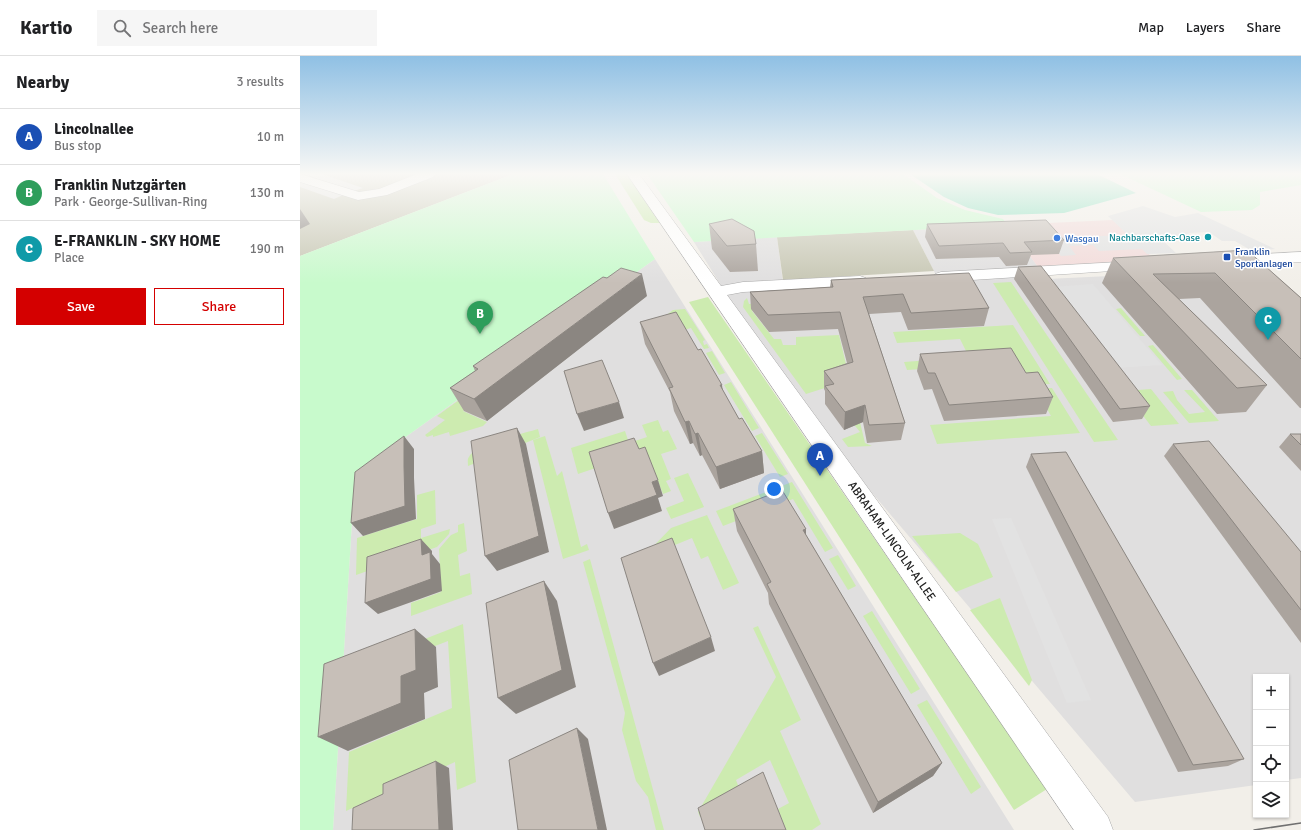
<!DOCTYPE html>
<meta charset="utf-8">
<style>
body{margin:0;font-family:Signika,sans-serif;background:#f6f6f6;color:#202124}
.controls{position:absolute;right:12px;bottom:12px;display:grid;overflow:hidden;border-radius:0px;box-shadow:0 1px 3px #0004}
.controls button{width:36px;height:36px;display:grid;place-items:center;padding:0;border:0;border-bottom:1px solid #e0e0e0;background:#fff;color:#202124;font:20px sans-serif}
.you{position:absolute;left:474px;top:433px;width:14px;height:14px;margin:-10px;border:3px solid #fff;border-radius:50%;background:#1a73e8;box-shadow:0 0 0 6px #1a73e833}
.badge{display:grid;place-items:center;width:26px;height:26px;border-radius:50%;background:#d40000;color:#fff;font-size:13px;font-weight:700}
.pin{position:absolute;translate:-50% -33px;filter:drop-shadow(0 1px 2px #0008)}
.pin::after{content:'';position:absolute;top:21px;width:14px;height:12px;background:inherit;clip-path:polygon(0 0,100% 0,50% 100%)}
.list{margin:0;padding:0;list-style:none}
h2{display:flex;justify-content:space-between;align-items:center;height:52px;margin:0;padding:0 16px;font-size:17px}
h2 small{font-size:13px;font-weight:400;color:#757577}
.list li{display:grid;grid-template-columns:26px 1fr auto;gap:12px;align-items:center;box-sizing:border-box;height:56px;padding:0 16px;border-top:1px solid #e0e0e0}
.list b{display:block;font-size:15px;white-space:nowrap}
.list p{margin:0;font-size:13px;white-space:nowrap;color:#757577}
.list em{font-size:13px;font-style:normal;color:#757577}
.actions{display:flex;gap:8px;padding:12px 16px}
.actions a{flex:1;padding:9px 0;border:1px solid #d40000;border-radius:0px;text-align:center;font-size:14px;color:#d40000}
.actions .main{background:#d40000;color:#fff}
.icon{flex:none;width:22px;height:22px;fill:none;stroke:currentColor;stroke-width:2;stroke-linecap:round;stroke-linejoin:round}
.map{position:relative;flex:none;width:1001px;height:774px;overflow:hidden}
header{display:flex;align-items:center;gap:24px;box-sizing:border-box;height:56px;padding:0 20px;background:#fff;border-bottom:1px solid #e0e0e0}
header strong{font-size:19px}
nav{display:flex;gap:22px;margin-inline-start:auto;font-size:14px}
.search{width:280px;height:36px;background:#f6f6f6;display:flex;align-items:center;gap:10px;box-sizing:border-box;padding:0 14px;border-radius:0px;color:#757577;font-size:15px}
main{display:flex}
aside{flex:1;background:#fff}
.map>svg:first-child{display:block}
.residential{fill:#e0dfdf}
.commercial{fill:#f2dad9}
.construction{fill:#c7c7b4}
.grass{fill:#cdebb0}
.park{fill:#c8facc}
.pitch{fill:#88e0be}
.parking{fill:#e2e2e2}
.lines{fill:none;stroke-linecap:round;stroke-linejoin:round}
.minor-casing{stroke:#a9a9a9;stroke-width:1}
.minor{fill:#fff;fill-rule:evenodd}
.tram{stroke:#707070;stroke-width:1.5}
.wall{fill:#aba49e}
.shaded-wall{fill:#8b8681}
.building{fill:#c7bfb8;stroke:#8b8681}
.culture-dot{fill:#0f9aa8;stroke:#fff;stroke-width:1.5}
.shop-dot{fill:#3f7fe0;stroke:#fff;stroke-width:1.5}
.transit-dot{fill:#1a4fb4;stroke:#fff;stroke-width:1.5}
.labels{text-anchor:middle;stroke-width:3;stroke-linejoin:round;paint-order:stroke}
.far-culture-label{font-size:10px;fill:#0d838f;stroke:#fff;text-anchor:end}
.far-shop-label{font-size:10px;fill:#366cbe;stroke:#fff;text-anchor:start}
.far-transit-label{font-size:10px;fill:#164399;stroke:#fff;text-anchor:start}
.street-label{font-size:12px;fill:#222;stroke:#fff}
</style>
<header>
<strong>Kartio</strong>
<div class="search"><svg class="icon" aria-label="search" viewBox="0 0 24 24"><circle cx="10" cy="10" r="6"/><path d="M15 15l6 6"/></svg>Search here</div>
<nav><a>Map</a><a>Layers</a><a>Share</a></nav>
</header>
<main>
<aside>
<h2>Nearby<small>3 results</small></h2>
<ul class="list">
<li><span class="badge" style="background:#1a4fb4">A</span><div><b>Lincolnallee</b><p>Bus stop</p></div><em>10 m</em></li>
<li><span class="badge" style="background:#2e9e5b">B</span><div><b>Franklin Nutzgärten</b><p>Park · George-Sullivan-Ring</p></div><em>130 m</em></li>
<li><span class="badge" style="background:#0f9aa8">C</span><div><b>E-FRANKLIN - SKY HOME</b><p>Place</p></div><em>190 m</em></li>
</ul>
<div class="actions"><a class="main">Save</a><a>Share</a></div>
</aside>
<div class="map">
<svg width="1001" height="774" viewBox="0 0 1001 774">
<rect width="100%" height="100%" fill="#f2efe9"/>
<g class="residential">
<path d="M707,169L747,223L830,219L1001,260V722L986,724V621H956V729L835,746L556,418L430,244L394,186L477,181L484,234L640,227L613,174Z"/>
<path d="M355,203L714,774H33L55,417Z"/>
</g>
<path class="commercial" d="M813,164L855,204L738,211L707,169Z"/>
<g class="construction">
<path d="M0,118H213L0,200Z"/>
<path d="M613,174L634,215L483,224L477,181Z"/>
</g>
<g class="grass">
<path d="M315,118H327L360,167H351L344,164Z"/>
<path d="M711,226L818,384L794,386L693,227Z"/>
<path d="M408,241L747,733L714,754L389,246Z"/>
<path d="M447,242L449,248L469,247L452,255L474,283H481L483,289H496V281L539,279L565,387L572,390L548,391L542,383L560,376L543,355L534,329L506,338L443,251L444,245Z"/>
<path d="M821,252L845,280H840L816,253Z"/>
<path d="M385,253L405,284L403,285L404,289L407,288L409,292L404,293L391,272L348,284L364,261L373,254Z"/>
<path d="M713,269L750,328L720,330L707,307L607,314L604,306L669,301L660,283L597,287L593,276Z"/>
<path d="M853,289L882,323L877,324L848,290Z"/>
<path d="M412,295L425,317L419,319L406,297Z"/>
<path d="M192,320L174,346L163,355L187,366L183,370L150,380L149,376L133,381V379L127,381L125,379L145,364L137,360Z"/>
<path d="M431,326L459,372L452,375L424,329Z"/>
<path d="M752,332L780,377L637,388L630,369L751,360L736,333Z"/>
<path d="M851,333L879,368L851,370L824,335Z"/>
<path d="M884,334H892L919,365L889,367L863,336L873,335L877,344L889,358L905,356Z"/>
<path d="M358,364L363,376L368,374L377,393L361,398L371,423L366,425L371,435L363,438L346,395L278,418L271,392L325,375L329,387L347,381L342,369Z"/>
<path d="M238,373L240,381L168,410C168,407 167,403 169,401C175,387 223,378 238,373Z"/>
<path d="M462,377L488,418L480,421L455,380Z"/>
<path d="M245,380L257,420L262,415L281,491L287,488L289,494L263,503L233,384Z"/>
<path d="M388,417L404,451L371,463L366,452L384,445L374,422Z"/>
<path d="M492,426L533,492L525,496L493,443L423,470L416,455Z"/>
<path d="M135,434L136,468L121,473V482L150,473L149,478L137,491L56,519L57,482L117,463V439Z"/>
<path d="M407,459L439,527L423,534L408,500L401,503L392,482L341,503L371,472Z"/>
<path d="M164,467L167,495L158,499L160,520L170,517L172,538L111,560V547L141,536L139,493L151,479L158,476V469Z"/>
<path d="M660,477L678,488L693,521L656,536L612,480Z"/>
<path d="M538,499L556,530L548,534L529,503Z"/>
<path d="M290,503L364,774H356L348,741L336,725L322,674L325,657L283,506Z"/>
<path d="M700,542L732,624L729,630L670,554Z"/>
<path d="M572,555L620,633L611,638L563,560Z"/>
<path d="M163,568L176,726L157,734L155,706L46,755L49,696L152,652L148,585L94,606V595Z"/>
<path d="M458,570L501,664L480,675L521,768L512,774H486L478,753L489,747L470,704L436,724L441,737L400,761L398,756L476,621L453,572Z"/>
<path d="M627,644L681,731L671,738L617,649Z"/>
</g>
<g class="park">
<path d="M213,118H303L355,203L55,417L33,774H0V200Z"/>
<path d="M347,118H603L637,142L665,154L703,163L707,169L394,186Z"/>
<path d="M820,118H1001V129L960,136V149L952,154L901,156Z"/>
</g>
<path class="pitch" d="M610,118H797L836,137L764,157L698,159L668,152L644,141Z"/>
<g class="parking">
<path d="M4,118H22L63,132L54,135Z"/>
<path d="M2,125L43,139L34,143L0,131V126Z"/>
<path d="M843,150L875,161L898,157L975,193L952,195L935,185H922L909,176L888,177L892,180L860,182L876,197L847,198L842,193L799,195L793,189L769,190L776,199L761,200L746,182L828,179L808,160Z"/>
<path d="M793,228L862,309L815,312L752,231Z"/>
<path d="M711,462L791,644L767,647L692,463Z"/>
</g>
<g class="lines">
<defs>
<g id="minor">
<path d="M0,118L59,136L79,133L117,118H135L133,121L87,139L58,144L0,126Z"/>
<path d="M327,118H339L421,230L443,226L560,220L566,222L568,225L566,228L560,230L443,236L427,239L808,761L813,774H774Z"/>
<path d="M1001,196V206L926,210L921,208L918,205L921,202L926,200Z"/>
<path d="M838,205L843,207L846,210L843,213L641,226L635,224L633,221L635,218L641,216Z"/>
</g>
</defs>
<use href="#minor" class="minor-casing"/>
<use href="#minor" class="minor"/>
<path class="tram" d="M954,774L1001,767"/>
</g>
<g class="wall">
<path d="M409,168L456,188L458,215L430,216L412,193Z"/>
<path d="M627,168L764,184L759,198L731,199L727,209L706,210L699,201L636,203L625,181Z"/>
<path d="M947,194L1001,242V352H1000L900,242L879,243L967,329L946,356L917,358L802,227L813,202Z"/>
<path d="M718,211L850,350L842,363L813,366L714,223Z"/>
<path d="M531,224L689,252L684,270L608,274L601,256L569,258L605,367L601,384L567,387L563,366L544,374L525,348V335L524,333V315L547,307L538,273L469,276L451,253L450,236L530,231Z"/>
<path d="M347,240L187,365L164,355L150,332L175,315L173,310Z"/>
<path d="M340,266L398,294L439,363L462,395L464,417L420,433L402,399L400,400L393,387L390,388L374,355L370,336L345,288Z"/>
<path d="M620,298L753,341L746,358L644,365L632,333L624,334L617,315Z"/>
<path d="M990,378H1001V415L979,391Z"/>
<path d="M873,388L1001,496V587L864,400Z"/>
<path d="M731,398L944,703L928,710L878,716L726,411Z"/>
<path d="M433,453L506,479L642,707L633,720L573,757L469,548L468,537L437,475Z"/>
</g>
<g class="shaded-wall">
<path d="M0,153L10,168L0,173Z"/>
<path d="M342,218L347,240L187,365L174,343Z"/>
<path d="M420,329H422L425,351Z"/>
<path d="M319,346L324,362L284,375L277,358Z"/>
<path d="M565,349L563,366L544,374L545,356Z"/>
<path d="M389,365L393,387L390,388L385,366Z"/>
<path d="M217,372L226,388L249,496L197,515L185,500Z"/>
<path d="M398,377L402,399L400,400L395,378Z"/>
<path d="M104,380L114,393V422L116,463L63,480L51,467Z"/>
<path d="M462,395L464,417L420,433L416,411Z"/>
<path d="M358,424L363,440L358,442L362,455L314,473L308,457L352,426Z"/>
<path d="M506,473V494L503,474Z"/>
<path d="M121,483L132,495V498L140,508L142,535L78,558L65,547Z"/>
<path d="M244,525L257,545L276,631L216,658L198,642Z"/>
<path d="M115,573L136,591L138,631L124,637L125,663L48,695L18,681L101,620Z"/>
<path d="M411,581L415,595L359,620L353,607Z"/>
<path d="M277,672L288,683L307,774H298Z"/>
<path d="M136,705L149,712L153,774H139Z"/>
<path d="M642,707L633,720L573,757L578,746Z"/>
</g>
<g class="building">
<path d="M432,163L454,175L456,188L427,190L409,168Z"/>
<path d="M746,164L764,184L724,186L732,196L710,197L703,187L639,190L627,168Z"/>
<path d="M947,194L1001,242V303L915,217L853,218L967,329L937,332L813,202Z"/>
<path d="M741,210L850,350L820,353L718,211Z"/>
<path d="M321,212L342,218L174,343L150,332L178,313L173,310L303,221L307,222Z"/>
<path d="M669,217L689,252L611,257L603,238L563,241L605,367L569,369L565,349L545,356L525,330L534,328L524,315L553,306L540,256L468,259L450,236L533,231L531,224Z"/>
<path d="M376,256L398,294L401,293L422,329H420L439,363L442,362L462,395L416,411L398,377L395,378L389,365L385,366L369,332L373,331L340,266Z"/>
<path d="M711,292L726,317L738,316L753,341L649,349L635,317H628L620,298Z"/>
<path d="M302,304L319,346L277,358L264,315Z"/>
<path d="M217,372L239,480L185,500L171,385Z"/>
<path d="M990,378H1001V389Z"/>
<path d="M104,380V410L105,450L51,467L55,416Z"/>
<path d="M334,382L339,393L345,391L358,424L352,426L357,439L308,457L289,396Z"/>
<path d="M909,385L1001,496V554L873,388Z"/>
<path d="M766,396L944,703L893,709L731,398Z"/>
<path d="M482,434L506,473L503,474L642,707L578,746L467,528L471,526L433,453Z"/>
<path d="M372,482L411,581L353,607L321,502Z"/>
<path d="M121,483L122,499L130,496L131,523L65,547L67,501Z"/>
<path d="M244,525L262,614L198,642L186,547Z"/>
<path d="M115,573L116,614L101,620V647L18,681L24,608Z"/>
<path d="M277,672L298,774H218L209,704Z"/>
<path d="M136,705L139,774H52L53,752L83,738V728Z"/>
<path d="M463,716L486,774H405L398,752Z"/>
</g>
<linearGradient id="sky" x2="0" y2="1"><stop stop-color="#8fc0e4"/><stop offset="0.52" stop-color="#f9f8f5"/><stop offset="1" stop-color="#f9f8f5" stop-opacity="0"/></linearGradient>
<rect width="1001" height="227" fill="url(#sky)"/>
<circle class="culture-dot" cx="908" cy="181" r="4"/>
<circle class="shop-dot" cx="757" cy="182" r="4"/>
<rect class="transit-dot" x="923" y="197" width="8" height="8" rx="2"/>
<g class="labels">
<g class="far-culture-label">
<text x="900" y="185">Nachbarschafts-Oase</text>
</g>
<g class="far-shop-label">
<text x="765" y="186">Wasgau</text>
</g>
<g class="far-transit-label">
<text x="935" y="199">Franklin<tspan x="935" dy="12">Sportanlagen</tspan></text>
</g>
<g class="street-label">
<text transform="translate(592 485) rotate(55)" y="4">ABRAHAM-LINCOLN-ALLEE</text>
</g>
</g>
</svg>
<div class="controls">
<button>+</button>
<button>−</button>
<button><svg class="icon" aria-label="locate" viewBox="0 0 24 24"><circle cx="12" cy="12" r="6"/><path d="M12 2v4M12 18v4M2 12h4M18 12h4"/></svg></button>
<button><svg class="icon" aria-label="layers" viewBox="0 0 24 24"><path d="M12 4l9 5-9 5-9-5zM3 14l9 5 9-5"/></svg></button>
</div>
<div class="you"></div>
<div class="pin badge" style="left:520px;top:420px;background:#1a4fb4">A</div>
<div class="pin badge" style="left:180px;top:278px;background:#2e9e5b">B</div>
<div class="pin badge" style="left:968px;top:284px;background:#0f9aa8">C</div>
</div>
</main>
